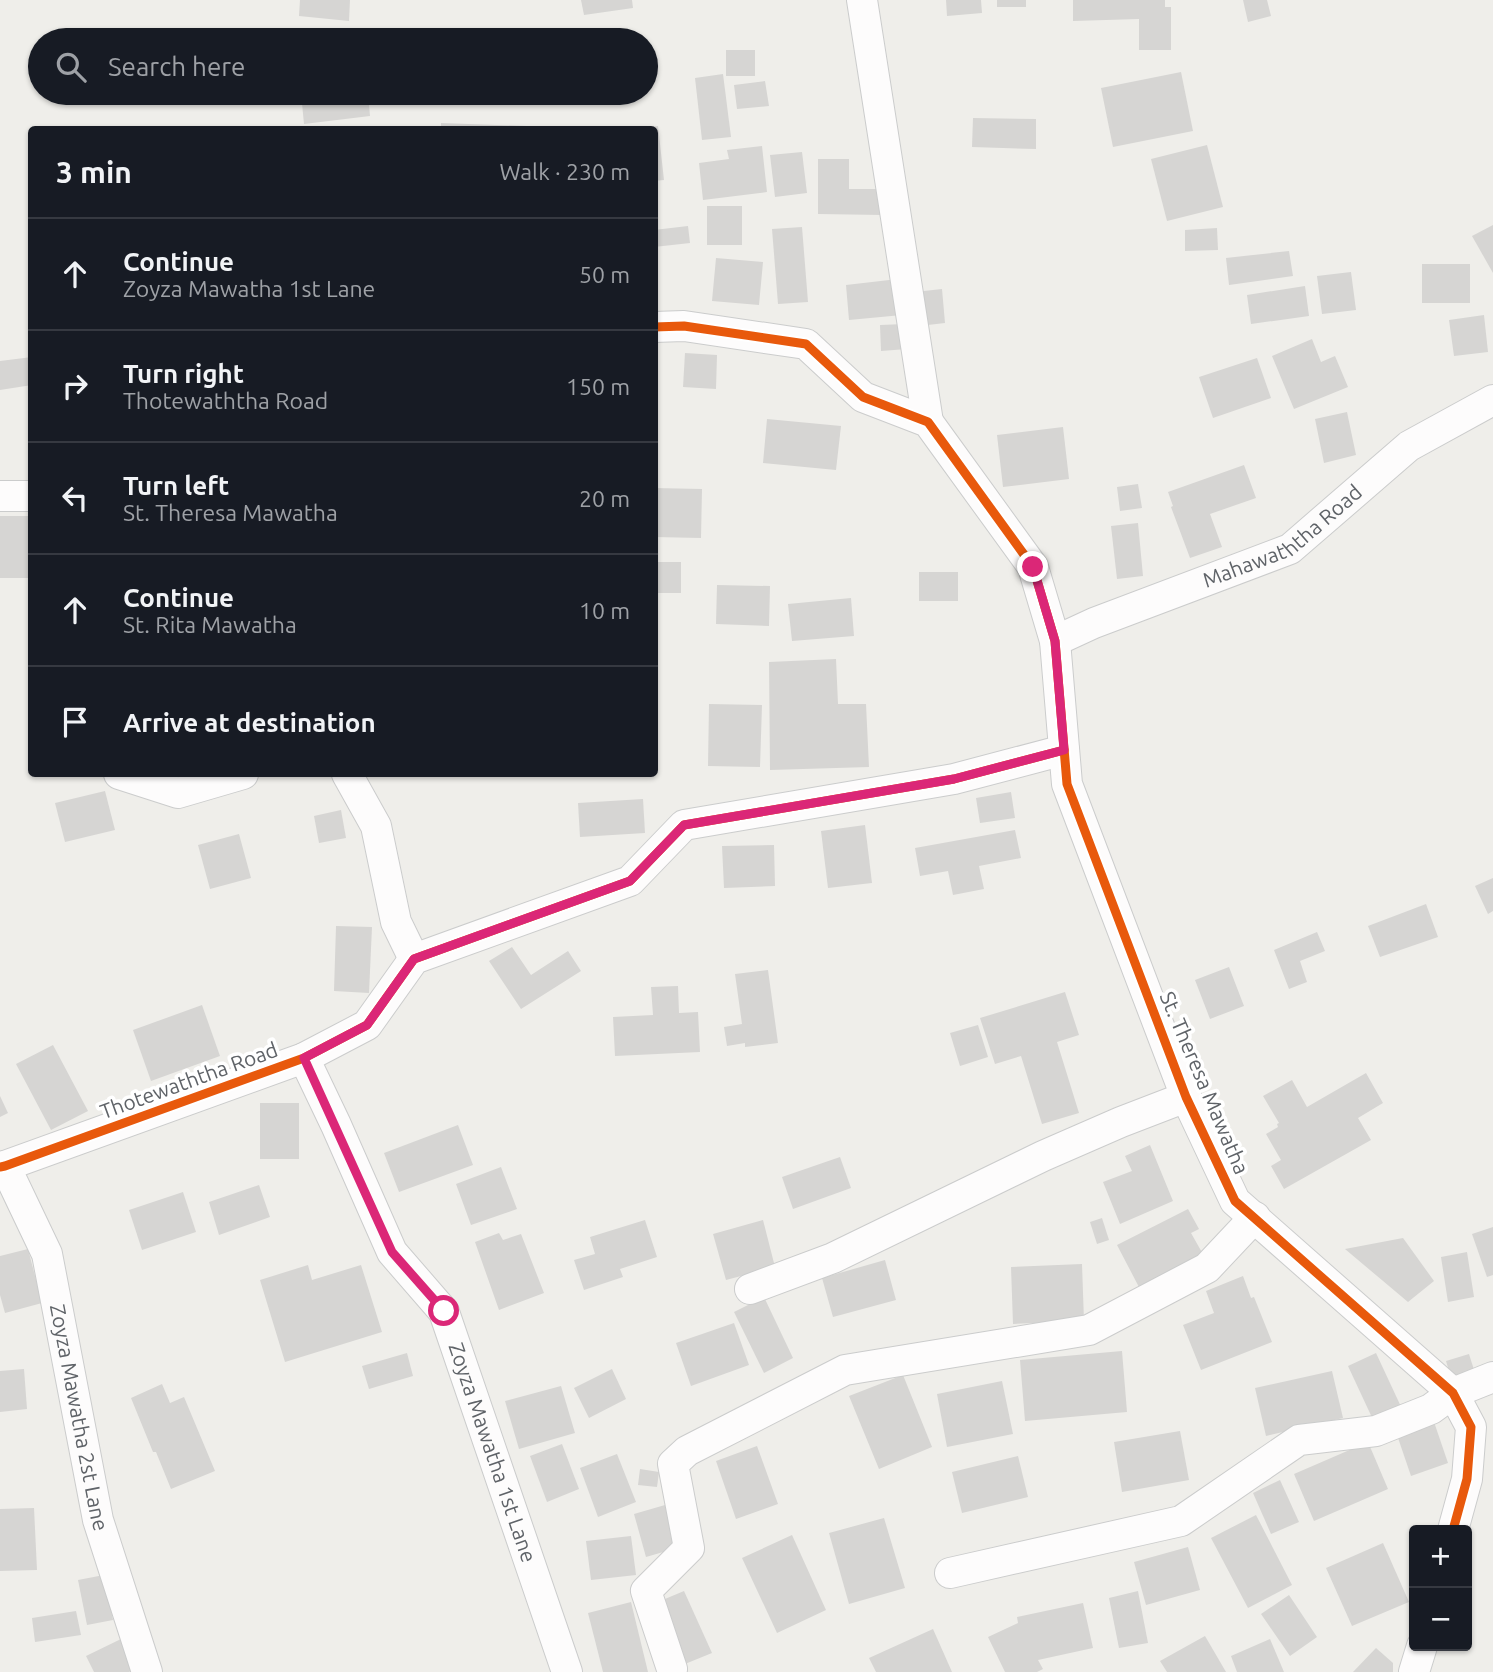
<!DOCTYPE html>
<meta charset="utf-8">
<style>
body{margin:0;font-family:Ubuntu,sans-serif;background:#242831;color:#f1f3f6}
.controls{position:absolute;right:21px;bottom:21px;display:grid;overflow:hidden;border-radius:7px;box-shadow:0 2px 5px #0004}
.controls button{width:63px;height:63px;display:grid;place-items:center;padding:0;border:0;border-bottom:2px solid #363941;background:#171b24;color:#f1f3f6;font:35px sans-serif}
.stop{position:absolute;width:21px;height:21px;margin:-16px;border:5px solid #db2777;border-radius:50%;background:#fff}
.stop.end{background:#db2777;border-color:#fff;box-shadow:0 2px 7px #0008}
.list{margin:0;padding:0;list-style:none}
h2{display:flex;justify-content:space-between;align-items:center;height:91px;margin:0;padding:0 28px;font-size:30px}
h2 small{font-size:23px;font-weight:400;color:#9ea1a6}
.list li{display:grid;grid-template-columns:46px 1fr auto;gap:21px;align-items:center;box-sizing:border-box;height:112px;padding:0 28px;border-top:2px solid #363941}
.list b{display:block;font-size:26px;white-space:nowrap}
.list p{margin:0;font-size:23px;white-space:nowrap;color:#9ea1a6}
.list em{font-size:23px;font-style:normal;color:#9ea1a6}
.icon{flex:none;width:38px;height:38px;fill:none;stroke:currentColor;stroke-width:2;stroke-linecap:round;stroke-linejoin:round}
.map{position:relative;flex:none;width:1493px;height:1672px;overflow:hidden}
.search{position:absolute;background:#171b24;box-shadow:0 2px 5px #0004;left:28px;top:28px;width:630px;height:77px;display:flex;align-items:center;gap:18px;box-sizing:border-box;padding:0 24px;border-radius:38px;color:#9ea1a6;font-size:26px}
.panel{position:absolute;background:#171b24;box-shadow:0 2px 5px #0004;left:28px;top:126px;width:630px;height:651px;border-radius:7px}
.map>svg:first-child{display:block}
.building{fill:#d6d5d3}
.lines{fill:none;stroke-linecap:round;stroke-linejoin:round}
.minor-casing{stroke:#cbcccc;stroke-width:32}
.minor{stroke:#fdfcfc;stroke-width:30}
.cycleway-casing{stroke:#fff;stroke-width:13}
.cycleway{stroke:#e8590c;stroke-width:9}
.route{stroke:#db2777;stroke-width:9}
.labels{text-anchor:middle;stroke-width:7;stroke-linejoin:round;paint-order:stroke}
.street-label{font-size:21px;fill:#5f6368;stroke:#fff}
</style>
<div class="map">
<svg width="1493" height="1672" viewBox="0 0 1493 1672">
<rect width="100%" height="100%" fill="#efeeea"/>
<g class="building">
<path d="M300,0H350L349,21L299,16Z"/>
<path d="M581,0H632L633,8L584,15Z"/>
<path d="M946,0H981L982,13L947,16Z"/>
<rect x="997" y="0" width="29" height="7"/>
<path d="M1073,0H1165V7H1171V50H1139V19L1073,21Z"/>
<path d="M1243,0H1267L1271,16L1248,22Z"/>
<rect x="726" y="50" width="29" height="26"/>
<path d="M1181,72L1193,131L1113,147L1101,88Z"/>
<path d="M723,74L731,137L702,140L695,78Z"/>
<path d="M765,81L769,106L737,109L734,85Z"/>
<path d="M301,93H368L370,116L304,124Z"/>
<path d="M973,118L1036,119V149L972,147Z"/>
<path d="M441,123L527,126V130H441Z"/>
<path d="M658,126L664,180L654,181V130H639V128Z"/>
<path d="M1207,145L1223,207L1167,221L1151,159Z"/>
<path d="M762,146L767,192L703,200L699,163L729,159L727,150Z"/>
<path d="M802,152L807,193L775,197L770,155Z"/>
<path d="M818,159H849V189H882V215L818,214Z"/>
<rect x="707" y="206" width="35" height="39"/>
<path d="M1493,225V273L1472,236Z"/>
<path d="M688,226L690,243L654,247V230Z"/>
<path d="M802,227L808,302L778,304L772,229Z"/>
<path d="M1217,228L1218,250L1185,251V230Z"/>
<path d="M1289,251L1293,276L1229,285L1226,258Z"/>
<path d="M716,258L763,262L759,305L712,301Z"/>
<rect x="1422" y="264" width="48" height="39"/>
<path d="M1351,272L1356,310L1322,314L1317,276Z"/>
<path d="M898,279L902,315L849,320L846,285Z"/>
<path d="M1305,286L1309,316L1251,324L1247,295Z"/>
<path d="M942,289L945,323L919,326L915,292Z"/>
<path d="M1484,315L1488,352L1454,356L1449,320Z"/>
<path d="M905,324L907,349L881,351L880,325Z"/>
<path d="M1312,339L1321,362L1335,356L1348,387L1294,409L1272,356Z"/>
<path d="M685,353L717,355L716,389L683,387Z"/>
<path d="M32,357V385L0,390V361Z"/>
<path d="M1257,358L1271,398L1213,418L1199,377Z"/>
<path d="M1347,412L1356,455L1324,463L1315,419Z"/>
<path d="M767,419L841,426L836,470L763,463Z"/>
<path d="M1063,427L1069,479L1003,487L997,435Z"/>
<path d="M1244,465L1256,498L1210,514L1222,547L1190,558L1171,507L1173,506L1168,492Z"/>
<path d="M1138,484L1142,508L1120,511L1117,487Z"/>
<path d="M654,488L702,489L701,538L654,537Z"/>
<rect x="0" y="516" width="32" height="62"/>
<path d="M1138,523L1143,576L1117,579L1111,526Z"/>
<rect x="654" y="562" width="27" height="31"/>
<rect x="919" y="572" width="39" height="29"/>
<path d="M717,585L770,586L769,626L716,624Z"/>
<path d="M851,598L854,636L792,641L788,604Z"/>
<path d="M836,659L838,704H866L869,767L770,770L769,662Z"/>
<path d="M709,704L762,705L760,767L708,766Z"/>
<path d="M105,791L115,830L65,842L55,803Z"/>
<path d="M1011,792L1015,818L980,823L976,798Z"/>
<path d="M643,799L645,833L580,837L578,803Z"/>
<path d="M341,810L346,838L319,843L314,816Z"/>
<path d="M865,825L872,883L828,888L821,831Z"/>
<path d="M1015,830L1021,858L979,866L984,889L953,895L948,871L920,876L915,848Z"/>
<path d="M239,834L251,878L210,889L198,845Z"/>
<path d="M774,845L775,886L724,888L722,846Z"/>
<path d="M1493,878V911L1488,914L1475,886Z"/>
<path d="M1426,904L1438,937L1380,957L1368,926Z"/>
<path d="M336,926L372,927L369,993L334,991Z"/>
<path d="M1317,932L1325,951L1300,961L1307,982L1289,989L1274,950Z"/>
<path d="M512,947L531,975L568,951L581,971L521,1009L489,961Z"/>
<path d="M1229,967L1244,1006L1210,1019L1195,980Z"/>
<path d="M768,970L778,1043L745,1047V1043L727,1046L724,1027L742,1024L735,974Z"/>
<path d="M678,986L679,1013L698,1012L700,1052L615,1056L613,1017L653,1015L651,987Z"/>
<path d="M1065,992L1079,1035L1057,1042L1079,1113L1042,1124L1021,1056L995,1064L980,1018Z"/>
<path d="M202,1005L220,1056L151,1081L133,1030Z"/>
<path d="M978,1025L988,1057L960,1066L950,1033Z"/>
<path d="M53,1045L88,1111L51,1130L16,1064Z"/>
<path d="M1366,1073L1383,1103L1358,1118L1371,1140L1284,1189L1271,1166L1281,1160L1266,1134L1278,1127L1277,1124L1279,1123L1263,1096L1292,1080L1307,1107Z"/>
<path d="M0,1096L8,1113L0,1117Z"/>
<rect x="260" y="1103" width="39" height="56"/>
<path d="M458,1125L473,1165L399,1192L384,1153Z"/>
<path d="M1150,1145L1173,1201L1120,1224L1103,1182L1132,1171L1125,1156Z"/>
<path d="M840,1157L851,1188L793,1209L782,1177Z"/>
<path d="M501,1167L517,1209L471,1225L456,1184Z"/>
<path d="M259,1185L270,1217L219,1235L209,1202Z"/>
<path d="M183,1192L196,1232L142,1250L129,1210Z"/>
<path d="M1188,1209L1199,1229L1191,1233L1204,1256L1140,1289L1117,1245Z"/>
<path d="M1102,1218L1109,1240L1097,1244L1090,1222Z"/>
<path d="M645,1220L657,1257L620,1269L623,1277L584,1290L574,1260L595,1254L590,1237Z"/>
<path d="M763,1220L775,1267L726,1280L713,1234Z"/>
<path d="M1493,1227V1275L1487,1277L1472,1234Z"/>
<path d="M499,1233L503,1240L521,1234L544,1293L499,1310L475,1242Z"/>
<path d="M1403,1238L1434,1281L1408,1302L1345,1249Z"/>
<path d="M28,1249L42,1303L5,1313L0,1295V1256Z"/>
<path d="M1467,1252L1474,1297L1448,1302L1441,1257Z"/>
<path d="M885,1260L896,1300L833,1317L822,1278Z"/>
<path d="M1082,1264L1084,1321L1013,1324L1011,1267Z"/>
<path d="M308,1265L312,1280L361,1265L382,1332L285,1362L260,1280Z"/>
<path d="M1243,1276L1251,1298L1254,1297L1272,1342L1201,1370L1183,1325L1214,1313L1206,1291Z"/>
<path d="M764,1297L793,1358L764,1373L734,1312Z"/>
<path d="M734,1323L749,1365L691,1386L676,1343Z"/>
<path d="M1122,1351L1127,1412L1025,1421L1020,1360Z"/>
<path d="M407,1353L413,1376L369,1389L362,1366Z"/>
<path d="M1376,1353L1403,1411L1375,1424L1348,1366Z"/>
<path d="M1469,1354L1475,1373L1452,1381L1446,1361Z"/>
<path d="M24,1369L27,1409L0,1412V1371Z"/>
<path d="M612,1369L626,1399L589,1418L574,1388Z"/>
<path d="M1332,1371L1343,1418L1266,1436L1255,1388Z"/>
<path d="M903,1375L932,1447L879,1469L849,1396Z"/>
<path d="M1002,1381L1013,1434L947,1447L937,1394Z"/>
<path d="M162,1384L170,1403L184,1397L215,1471L171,1489L156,1452H153L131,1398Z"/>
<path d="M561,1386L575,1433L519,1449L505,1401Z"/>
<path d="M1433,1419L1448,1463L1411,1476L1396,1432Z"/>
<path d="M1180,1431L1189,1480L1122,1492L1114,1442Z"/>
<path d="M1368,1442L1388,1489L1314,1521L1294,1474Z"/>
<path d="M562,1444L579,1489L547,1502L530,1456Z"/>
<path d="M757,1446L778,1504L736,1519L716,1461Z"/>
<path d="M617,1454L636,1502L598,1517L580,1468Z"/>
<path d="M1018,1456L1028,1497L962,1513L952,1472Z"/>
<path d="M640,1469L659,1472L657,1487L638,1485Z"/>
<path d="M1280,1480L1299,1522L1271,1534L1253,1493Z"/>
<path d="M665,1505L677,1548L646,1557L634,1514Z"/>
<path d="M34,1508L37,1570L0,1571V1509Z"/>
<path d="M1256,1515L1292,1585L1248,1608L1211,1538Z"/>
<path d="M884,1518L905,1588L849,1604L829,1533Z"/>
<path d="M792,1535L826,1610L777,1633L742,1558Z"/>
<path d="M631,1536L636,1575L591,1580L586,1541Z"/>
<path d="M1383,1543L1409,1602L1352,1626L1326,1568Z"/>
<path d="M1188,1547L1200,1590L1146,1605L1134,1562Z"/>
<path d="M104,1575L113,1620L87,1625L78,1580Z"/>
<path d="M684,1591L712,1653L680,1666L653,1604Z"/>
<path d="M1138,1591L1148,1643L1119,1648L1109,1598Z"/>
<path d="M1289,1595L1317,1637L1290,1656L1261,1614Z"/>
<path d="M631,1602L648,1672H603L588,1613Z"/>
<path d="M1083,1603L1093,1648L1038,1660L1043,1669L1037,1672H1005L988,1637L1018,1623L1017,1617Z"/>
<path d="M76,1611L81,1635L35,1642L32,1618Z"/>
<path d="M933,1629L952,1672H876L869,1658Z"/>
<path d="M1205,1636L1226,1672H1167L1160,1661Z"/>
<path d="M121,1639L136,1668L129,1672H94L86,1656Z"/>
<path d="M1270,1639L1284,1672H1237L1231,1656Z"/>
<path d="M1376,1648L1393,1663V1672H1353Z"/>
</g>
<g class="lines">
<defs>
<g id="minor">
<path d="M862,0L928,422"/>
<path d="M654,327L684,326L806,344L863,397L928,422L1033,567L1055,641L1067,784L1186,1097L1235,1201L1453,1393L1471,1427L1467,1479L1453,1530"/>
<path d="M0,496H32"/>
<path id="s1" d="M1055,641L1094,623L1290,549L1409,446L1493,400"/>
<path d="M119,774L178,793L243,774"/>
<path d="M347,774L376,826L396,922L414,959"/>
<path id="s2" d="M304,1058L336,1125L392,1252L444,1312L567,1672"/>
<path id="s3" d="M5,1166L47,1254L98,1520L147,1672"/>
<path d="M0,1167L5,1166L304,1058L367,1025L414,959L630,881L684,825L954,779L1064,750"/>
<path d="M750,1289L833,1258L1043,1156L1121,1122L1186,1097"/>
<path d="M950,1573L1181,1521L1299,1440L1376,1431L1431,1409L1453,1393L1493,1377"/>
<path d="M672,1669L646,1591L689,1548L673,1464L687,1451L845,1370L1089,1330L1207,1268L1255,1217"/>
<path d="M1414,1672L1422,1646"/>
</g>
</defs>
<use href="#minor" class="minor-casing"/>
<use href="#minor" class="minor"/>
<defs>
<g id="cycleway">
<path d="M654,327L684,326L806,344L863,397L928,422L1033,567L1055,641L1067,784L1186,1097L1235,1201L1453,1393L1471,1427L1467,1479L1453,1530"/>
<path d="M0,1167L5,1166L304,1058L367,1025L414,959L630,881L684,825L954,779L1064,750"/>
</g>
</defs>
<use href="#cycleway" class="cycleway-casing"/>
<use href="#cycleway" class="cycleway"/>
</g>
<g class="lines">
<path class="route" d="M444,1311L392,1252L304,1058L367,1025L414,959L630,881L684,825L954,779L1064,750L1055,641L1033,567"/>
</g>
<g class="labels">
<g class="street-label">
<text dy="7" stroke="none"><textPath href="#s1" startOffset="252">Mahawaththa Road</textPath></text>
<text transform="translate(189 1081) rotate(-20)" y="7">Thotewaththa Road</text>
<text transform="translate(1204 1083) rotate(67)" y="7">St. Theresa Mawatha</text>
<text dy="7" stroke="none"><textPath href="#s3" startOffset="264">Zoyza Mawatha 2st Lane</textPath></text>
<text dy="7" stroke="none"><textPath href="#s2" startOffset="441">Zoyza Mawatha 1st Lane</textPath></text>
</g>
</g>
</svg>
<div class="controls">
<button>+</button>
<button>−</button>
</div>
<div class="stop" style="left:444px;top:1311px"></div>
<div class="stop end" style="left:1033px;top:567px"></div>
<div class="search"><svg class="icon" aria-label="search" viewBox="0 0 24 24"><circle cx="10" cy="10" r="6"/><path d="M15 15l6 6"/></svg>Search here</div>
<section class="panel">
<h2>3 min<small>Walk · 230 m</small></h2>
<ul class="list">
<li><svg class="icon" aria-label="ahead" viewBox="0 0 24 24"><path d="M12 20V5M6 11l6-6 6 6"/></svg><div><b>Continue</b><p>Zoyza Mawatha 1st Lane</p></div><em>50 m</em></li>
<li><svg class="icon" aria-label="right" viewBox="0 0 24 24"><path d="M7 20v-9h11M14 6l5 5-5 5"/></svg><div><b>Turn right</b><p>Thotewaththa Road</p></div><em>150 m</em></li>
<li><svg class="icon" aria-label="left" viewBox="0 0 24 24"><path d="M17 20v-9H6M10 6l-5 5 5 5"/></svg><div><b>Turn left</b><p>St. Theresa Mawatha</p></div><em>20 m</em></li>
<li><svg class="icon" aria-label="ahead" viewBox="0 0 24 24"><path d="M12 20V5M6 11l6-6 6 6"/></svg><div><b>Continue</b><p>St. Rita Mawatha</p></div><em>10 m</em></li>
<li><svg class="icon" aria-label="arrive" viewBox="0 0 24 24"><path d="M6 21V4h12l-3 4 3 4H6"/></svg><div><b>Arrive at destination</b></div></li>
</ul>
</section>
</div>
